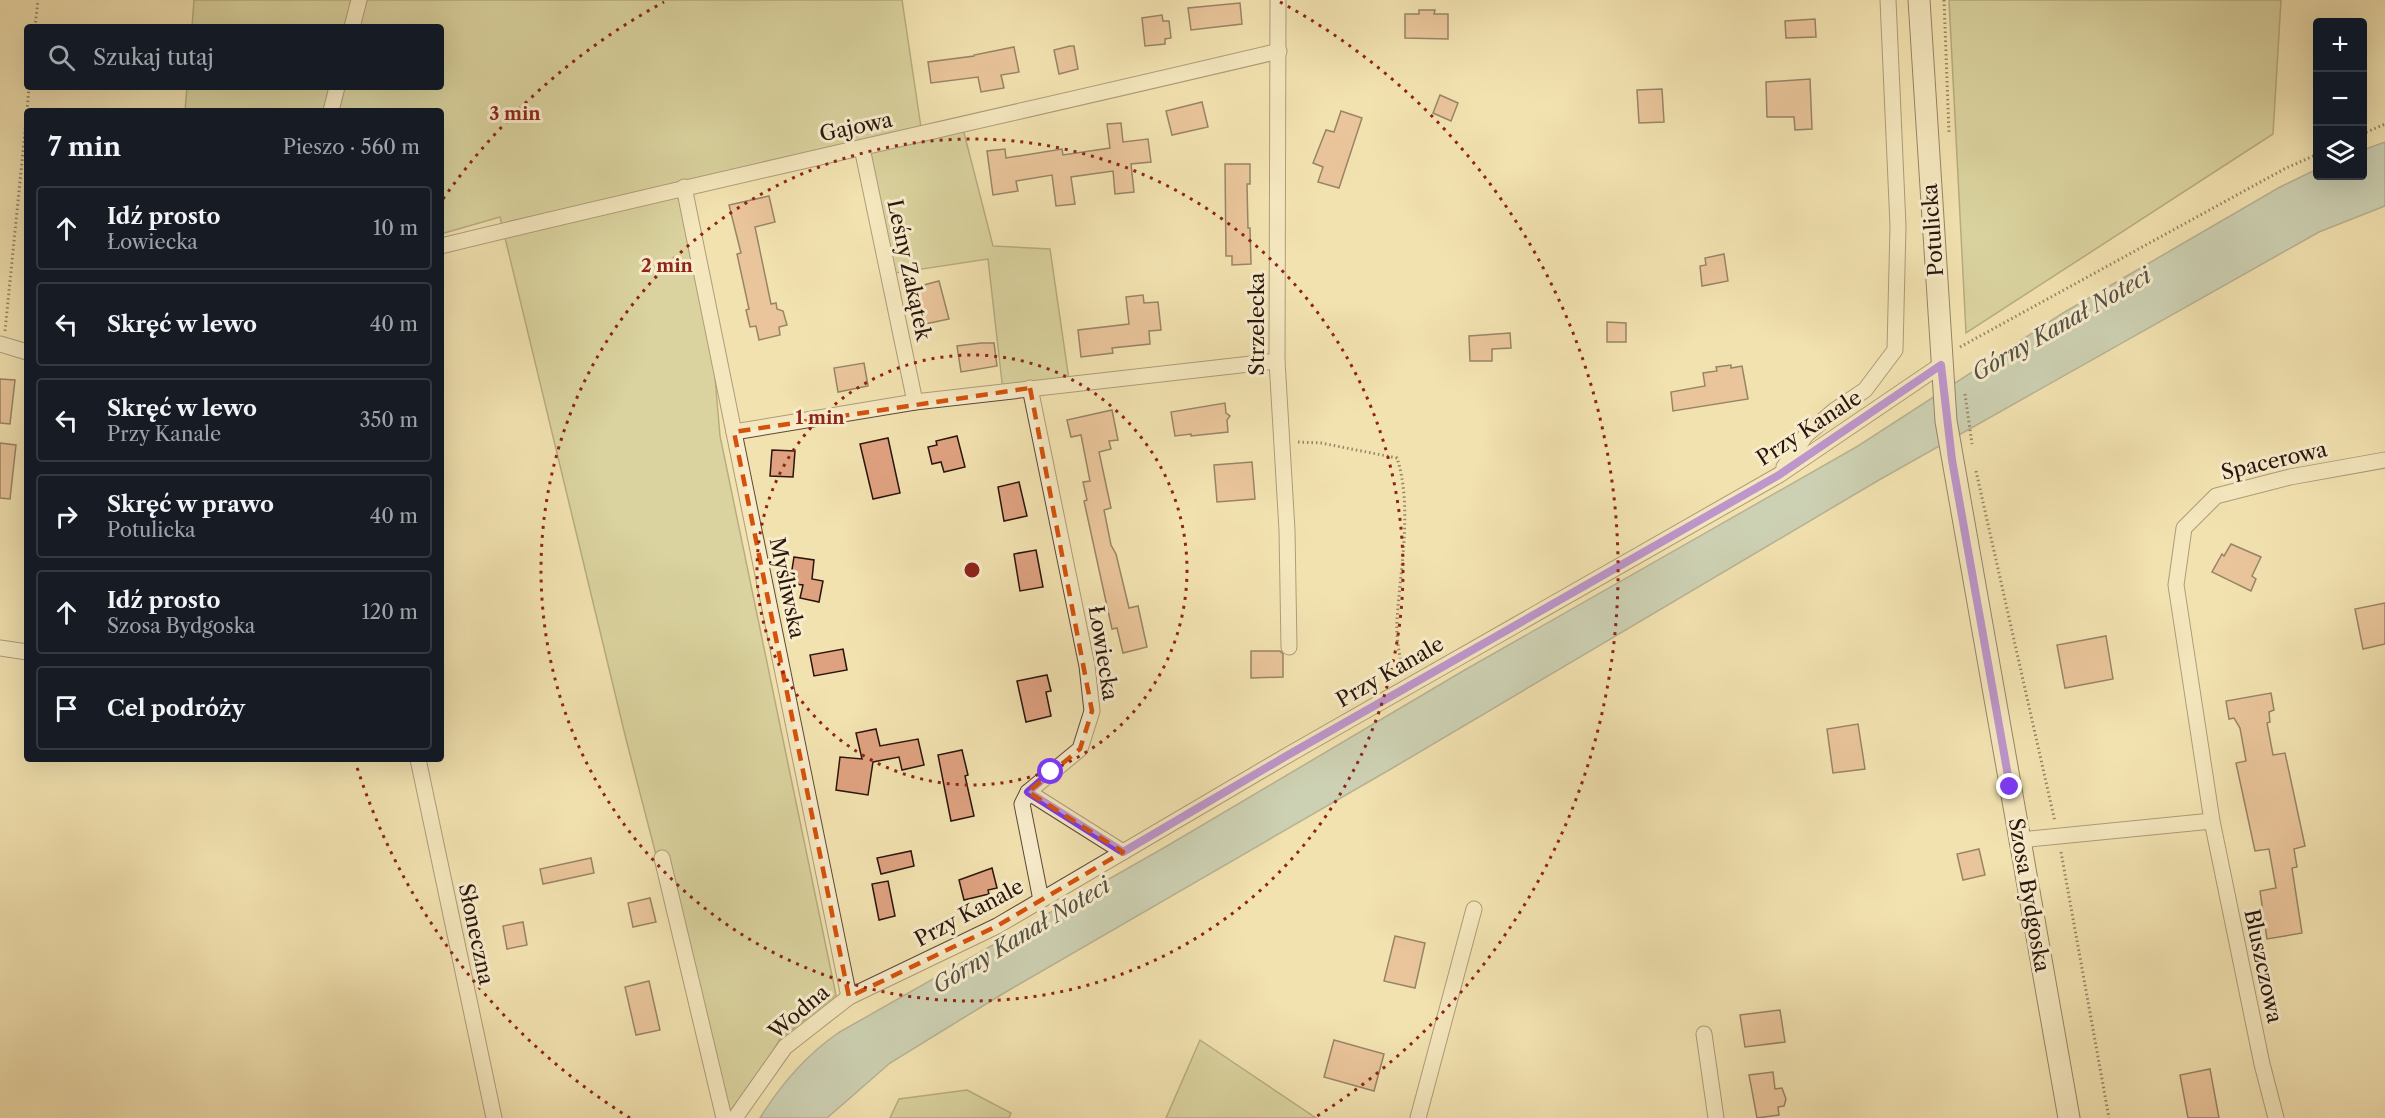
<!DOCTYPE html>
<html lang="pl">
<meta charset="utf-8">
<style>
body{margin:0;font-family:"Libre Caslon Text",serif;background:#20242c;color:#f1f3f6}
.controls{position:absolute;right:18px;top:18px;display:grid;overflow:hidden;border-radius:6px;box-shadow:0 6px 24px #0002}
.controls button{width:54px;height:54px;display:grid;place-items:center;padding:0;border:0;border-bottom:2px solid #363941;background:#171b24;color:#f1f3f6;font:30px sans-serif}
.stop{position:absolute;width:18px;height:18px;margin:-14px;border:4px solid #7c3aed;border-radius:50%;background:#fff}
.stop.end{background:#7c3aed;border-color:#fff;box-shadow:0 2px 6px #0008}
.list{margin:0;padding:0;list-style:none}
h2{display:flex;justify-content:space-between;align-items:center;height:78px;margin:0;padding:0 24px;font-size:26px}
h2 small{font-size:20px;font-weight:400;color:#9ea1a6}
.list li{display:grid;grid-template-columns:39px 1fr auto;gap:18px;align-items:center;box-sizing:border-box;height:84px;margin:0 12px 12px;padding:0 12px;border:2px solid #363941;border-radius:6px}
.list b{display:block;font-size:22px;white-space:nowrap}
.list p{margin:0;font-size:20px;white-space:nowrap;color:#9ea1a6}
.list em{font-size:20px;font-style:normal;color:#9ea1a6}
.icon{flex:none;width:33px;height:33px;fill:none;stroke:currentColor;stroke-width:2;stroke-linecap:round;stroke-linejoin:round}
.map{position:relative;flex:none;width:2385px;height:1118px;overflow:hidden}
.search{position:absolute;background:#171b24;box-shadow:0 6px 24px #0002;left:24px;top:24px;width:420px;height:66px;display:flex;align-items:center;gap:15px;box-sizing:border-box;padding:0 21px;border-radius:6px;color:#9ea1a6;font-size:22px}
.panel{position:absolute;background:#171b24;box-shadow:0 6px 24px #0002;left:24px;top:108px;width:420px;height:654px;border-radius:6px}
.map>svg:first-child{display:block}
.green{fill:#bdc289;stroke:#746c4b;stroke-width:1.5}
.water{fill:#9fbcb5;stroke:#707972;stroke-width:1.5}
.building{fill:#dfa281;stroke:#2a150d;stroke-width:1.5}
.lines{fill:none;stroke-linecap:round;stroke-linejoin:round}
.street-casing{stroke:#5c4836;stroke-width:17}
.secondary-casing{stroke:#2a150d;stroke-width:23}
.path{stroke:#2a150d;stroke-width:3;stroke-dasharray:1.5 3;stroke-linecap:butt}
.street{stroke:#f7eccc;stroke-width:15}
.secondary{stroke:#f7eccc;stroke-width:21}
.route{stroke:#7c3aed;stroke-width:8}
.marked{fill:none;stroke:#d5520c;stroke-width:4.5;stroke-dasharray:12 8;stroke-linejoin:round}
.ring{fill:none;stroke:#8f2418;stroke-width:3;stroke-dasharray:3 6}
.labels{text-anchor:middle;stroke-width:6;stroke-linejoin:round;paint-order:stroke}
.street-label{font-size:21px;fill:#2a150d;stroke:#f7eccc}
.water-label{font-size:22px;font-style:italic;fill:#534f48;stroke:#f7eccc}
.centre{fill:#8f2418;stroke:#f7eccc;stroke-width:3}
.ring-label{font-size:18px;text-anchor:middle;font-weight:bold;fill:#8f2418;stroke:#f7eccc;stroke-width:6;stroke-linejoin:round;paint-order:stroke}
</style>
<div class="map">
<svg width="2385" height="1118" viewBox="0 0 2385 1118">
<rect width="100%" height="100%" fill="#f2e2b0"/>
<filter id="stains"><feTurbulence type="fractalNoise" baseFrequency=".00333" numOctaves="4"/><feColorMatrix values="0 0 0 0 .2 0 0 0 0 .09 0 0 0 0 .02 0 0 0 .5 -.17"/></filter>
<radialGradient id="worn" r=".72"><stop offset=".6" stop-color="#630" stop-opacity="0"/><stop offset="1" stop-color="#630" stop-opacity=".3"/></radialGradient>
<g class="green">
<path d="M194,0H902L922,134L962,125L993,246L1050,249L1069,380L1003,391L988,259L889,274L862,148L678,182L710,320L720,436L836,995L780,1039L734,1118H724L626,739L500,217L441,234V111H185L187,87H441V27H192Z"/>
<path d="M1949,0H2281L2273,134L1966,333Z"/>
<path d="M1200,1040L1316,1118H1166Z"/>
<path d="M967,1090L1011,1113L1009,1118H890L899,1099Z"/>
</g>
<path class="water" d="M2385,142V206L2319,232L1879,480L1396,766L1004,993L890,1063L827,1118H760C781,1084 805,1056 838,1033L1167,846L1463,671L1858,446L2063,313L2280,187L2317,169L2318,176H2362L2363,150Z"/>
<g class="building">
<path d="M1240,3L1242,24L1191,30L1188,8Z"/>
<path d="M1419,10H1435L1434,14H1448V39L1405,38V14H1419Z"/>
<path d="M1162,15L1163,21H1169L1171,38L1165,39V44L1145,46L1142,18Z"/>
<path d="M1815,19L1816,37L1786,38L1785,21Z"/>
<path d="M1070,46H1074L1078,69L1059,74L1054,50Z"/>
<path d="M1014,47L1019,72L1001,75L1004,88L981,92L978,77L931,83L928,62L974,56V55Z"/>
<path d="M1810,79L1812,129L1795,130L1794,117H1767L1766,82Z"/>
<path d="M1662,89L1664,122L1639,123L1637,90Z"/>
<path d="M1440,95L1458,103L1451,121L1433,113Z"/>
<path d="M1202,102L1208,127L1172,135L1166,111Z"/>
<path d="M1341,111L1362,118L1339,188L1318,182L1323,167L1313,163L1326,130L1334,132Z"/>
<path d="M1121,123L1123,142L1148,139L1151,162L1131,164L1134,192L1115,194L1113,171L1071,177L1075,204L1056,206L1052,175L1016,181L1018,191L993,195L987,151L1005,149L1006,158L1062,149L1063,155L1110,148L1107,124Z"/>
<path d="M1225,164H1250V184H1247L1248,228H1250L1251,264L1232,265V256H1226Z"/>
<path d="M769,196L775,222L755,227L771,304L776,303L777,309L783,311L787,325L779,327L780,335L759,340L756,326L750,327L746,310L749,309L737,254L741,253L729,205Z"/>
<path d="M1724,254L1728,281L1702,286L1700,266L1706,265L1705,258Z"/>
<path d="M939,281L949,319L925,324L916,287Z"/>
<path d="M1143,295L1144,303L1158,302L1161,330L1149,331L1150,344L1112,348L1113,353L1081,357L1078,330L1129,324L1126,297Z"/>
<path d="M1607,322L1626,323V342H1607Z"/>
<path d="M1510,333L1511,348L1492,349V361H1470L1469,336Z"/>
<path d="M981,343H994L997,366L961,372L957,346Z"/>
<path d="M864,363L868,386L838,392L834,368Z"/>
<path d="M1731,365V368L1742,366L1748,399L1673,411L1671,392L1705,386L1703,373L1717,371L1716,367Z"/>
<path d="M0,379L15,380L10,424L0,423Z"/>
<path d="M1225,403L1226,413L1230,416L1227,420L1228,432L1191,436V434L1175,436L1171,412Z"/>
<path d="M1112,410L1118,440L1109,441L1111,449L1099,452L1111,508L1104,510L1111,545L1116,554L1129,608L1138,606L1147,647L1123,653L1117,628L1112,629L1084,501L1087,500L1083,482L1090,481L1081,435L1071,437L1067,420Z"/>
<path d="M957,436L965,467L944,472L941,462L932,464L928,447L937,445L936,441Z"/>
<path d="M888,438L900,493L873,499L860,444Z"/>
<path d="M0,443L16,445L10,499L0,498Z"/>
<path d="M772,450L795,451L793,477L770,476Z"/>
<path d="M1252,462L1255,499L1217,502L1214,465Z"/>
<path d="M1019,482L1027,516L1004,521L998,487Z"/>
<path d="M2231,544L2261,557L2252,576L2256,579L2251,591L2212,572L2222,554L2224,556Z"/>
<path d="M1036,550L1043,587L1020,591L1014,554Z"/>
<path d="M794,557L814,560L812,579L823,581L819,602L800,598L803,585L794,584L795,577L791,576Z"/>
<path d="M2385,603V644L2363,649L2355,609Z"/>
<path d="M2106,636L2113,679L2065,688L2057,645Z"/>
<path d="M843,649L847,670L814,676L810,655Z"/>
<path d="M1251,651H1280L1283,654V677L1251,678Z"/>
<path d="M1047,675L1051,691L1046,692L1051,716L1026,722L1017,681Z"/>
<path d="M2271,693L2274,710L2269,712L2270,722L2267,723L2273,755L2285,753L2305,846L2294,849L2297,867L2292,868L2302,933L2267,939L2260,891L2276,888L2269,849L2255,851L2236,763L2246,761L2240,728L2234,718L2229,719L2226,701Z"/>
<path d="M1858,724L1865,769L1833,773L1827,729Z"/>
<path d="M876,729L880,746L918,739L924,765L902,770L899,757L873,762L868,795L836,790L840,757L862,759L856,733Z"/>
<path d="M962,750L968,775L965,776L974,816L951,821L938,755Z"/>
<path d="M1979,849L1985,875L1963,880L1957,854Z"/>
<path d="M911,851L914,866L881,874L877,858Z"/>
<path d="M591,858L594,873L543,884L540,869Z"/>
<path d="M992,868L997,888L988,890L989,894L964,900L959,880Z"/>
<path d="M888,881L895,916L879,920L872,884Z"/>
<path d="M650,898L656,922L633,927L628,903Z"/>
<path d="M523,922L527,945L507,949L503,926Z"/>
<path d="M1395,936L1425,943L1415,988L1384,981Z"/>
<path d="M649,981L660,1030L636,1035L625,987Z"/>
<path d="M1780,1010L1785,1042L1745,1047L1740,1015Z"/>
<path d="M1334,1040L1384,1054L1374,1091L1324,1077Z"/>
<path d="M2210,1069L2219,1118H2188L2180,1075Z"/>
<path d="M1773,1072L1775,1089L1782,1088L1786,1099L1784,1106L1778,1107L1779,1115L1757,1118L1749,1075Z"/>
</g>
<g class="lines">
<defs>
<g id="street">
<path d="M1278,0L1277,361L1287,530L1289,647"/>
<path d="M352,27L359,0"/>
<path d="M331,111L337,87"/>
<path d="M862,148L915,402"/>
<path d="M684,187L849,997"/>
<path d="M441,246C720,178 1000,117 1279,51"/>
<path d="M0,344L27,352"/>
<path d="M1030,388L1087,666L1092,711L1080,749L1028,792L1022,804L1041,900"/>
<path d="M734,432L915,402L1277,361"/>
<path d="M1784,467L1806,435L1835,410L1865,390L1895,350L1898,226L1888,0"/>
<path d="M0,648L27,652"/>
<path d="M418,759L494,1118"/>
<path d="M1028,792L1123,852"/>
<path d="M2020,840L2212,821"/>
<path d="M662,858L724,1118"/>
<path d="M1704,1034L1716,1118"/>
<path d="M735,1118L785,1047L849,997L997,926L1288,755L1779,475L1941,365"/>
<path d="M1418,1118L1474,909"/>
<path d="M2276,1118L2262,1064L2212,821L2176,585L2184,528L2216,496L2290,477L2385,460"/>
</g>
<path id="secondary" d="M1919,0L1946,421L2069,1118"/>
</defs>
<use href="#street" class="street-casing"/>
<use href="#secondary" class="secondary-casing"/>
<g class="path">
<path d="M1944,0L1949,133"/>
<path d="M35,27L38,0"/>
<path d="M27,111L29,87"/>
<path d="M2362,134L2385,124"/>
<path d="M5,331L27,112"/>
<path d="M1960,347L2286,168L2318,154"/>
<path d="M1965,394L1972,444"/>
<path d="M1298,442L1321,443L1397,458C1413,507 1400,570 1397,620C1396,637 1399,654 1403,671"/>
<path d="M1976,471L2055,822"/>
<path d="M2061,852L2109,1118"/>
</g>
<use href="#street" class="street"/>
<use href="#secondary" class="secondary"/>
</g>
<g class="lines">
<path class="route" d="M1051,772L1028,792L1123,852L1288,755L1779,475L1941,365L1952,460L2010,787"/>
</g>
<path d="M0 0H2385V1118H0ZM1030,388L1092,711L1080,749L1028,792L1123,852L997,926L849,997L734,432Z" fill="#f2e2b0" fill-opacity=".55" fill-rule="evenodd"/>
<path class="marked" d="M1030,388L1092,711L1080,749L1028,792L1123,852L997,926L849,997L734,432Z"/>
<g class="ring">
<circle cx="972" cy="570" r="215"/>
<circle cx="972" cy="570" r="431"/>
<path d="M630 1118A646 646 0 0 1 356 764M443 199A646 646 0 0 1 664 2M1280 2A646 646 0 0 1 1314 1118"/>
</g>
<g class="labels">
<g class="street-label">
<text transform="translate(856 127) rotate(-12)" y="7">Gajowa</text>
<text transform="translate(1933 230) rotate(-94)" y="7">Potulicka</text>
<text transform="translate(909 270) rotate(78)" y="7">Leśny Zakątek</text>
<text transform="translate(1257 324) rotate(-90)" y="7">Strzelecka</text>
<text transform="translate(1809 428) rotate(-33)" y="7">Przy Kanale</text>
<text transform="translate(2274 461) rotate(-13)" y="7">Spacerowa</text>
<text transform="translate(787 588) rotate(78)" y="7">Myśliwska</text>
<text transform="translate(1103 653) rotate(81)" y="7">Łowiecka</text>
<text transform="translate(1390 672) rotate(-30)" y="7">Przy Kanale</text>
<text transform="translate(2029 895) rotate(80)" y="7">Szosa Bydgoska</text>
<text transform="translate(969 913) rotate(-28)" y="7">Przy Kanale</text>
<text transform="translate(476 934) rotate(78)" y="7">Słoneczna</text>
<text transform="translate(2263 966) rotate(78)" y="7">Bluszczowa</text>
<text transform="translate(799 1012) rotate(-40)" y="7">Wodna</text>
</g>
<g class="water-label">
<text transform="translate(2061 324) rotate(-30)" y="8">Górny Kanał Noteci</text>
<text transform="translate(1021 935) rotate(-31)" y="8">Górny Kanał Noteci</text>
</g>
</g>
<circle cx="972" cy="570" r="9" class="centre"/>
<g class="ring-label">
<text x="515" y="120">3 min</text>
<text x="667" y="272">2 min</text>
<text x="820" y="424">1 min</text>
</g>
<rect width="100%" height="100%" filter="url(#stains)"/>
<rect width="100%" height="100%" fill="url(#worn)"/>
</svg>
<div class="controls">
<button>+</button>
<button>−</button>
<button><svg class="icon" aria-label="layers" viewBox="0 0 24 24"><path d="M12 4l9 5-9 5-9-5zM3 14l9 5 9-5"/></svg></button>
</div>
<div class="stop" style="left:1051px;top:772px"></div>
<div class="stop end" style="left:2010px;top:787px"></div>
<div class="search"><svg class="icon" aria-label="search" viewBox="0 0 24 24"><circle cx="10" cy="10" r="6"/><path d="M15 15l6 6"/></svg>Szukaj tutaj</div>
<section class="panel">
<h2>7 min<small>Pieszo · 560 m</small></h2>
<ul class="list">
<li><svg class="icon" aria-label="ahead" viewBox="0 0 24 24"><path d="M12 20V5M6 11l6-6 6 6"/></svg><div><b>Idź prosto</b><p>Łowiecka</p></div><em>10 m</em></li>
<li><svg class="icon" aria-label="left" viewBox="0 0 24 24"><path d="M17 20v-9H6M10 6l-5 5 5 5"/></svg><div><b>Skręć w lewo</b></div><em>40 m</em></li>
<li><svg class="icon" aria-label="left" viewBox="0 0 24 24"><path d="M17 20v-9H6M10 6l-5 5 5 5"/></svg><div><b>Skręć w lewo</b><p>Przy Kanale</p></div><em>350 m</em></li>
<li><svg class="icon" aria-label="right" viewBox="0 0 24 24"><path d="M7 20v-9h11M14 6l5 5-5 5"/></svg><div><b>Skręć w prawo</b><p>Potulicka</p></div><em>40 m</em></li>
<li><svg class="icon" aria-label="ahead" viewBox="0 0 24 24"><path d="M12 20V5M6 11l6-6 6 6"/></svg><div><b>Idź prosto</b><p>Szosa Bydgoska</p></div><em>120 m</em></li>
<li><svg class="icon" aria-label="arrive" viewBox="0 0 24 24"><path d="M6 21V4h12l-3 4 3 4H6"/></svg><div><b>Cel podróży</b></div></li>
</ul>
</section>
</div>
